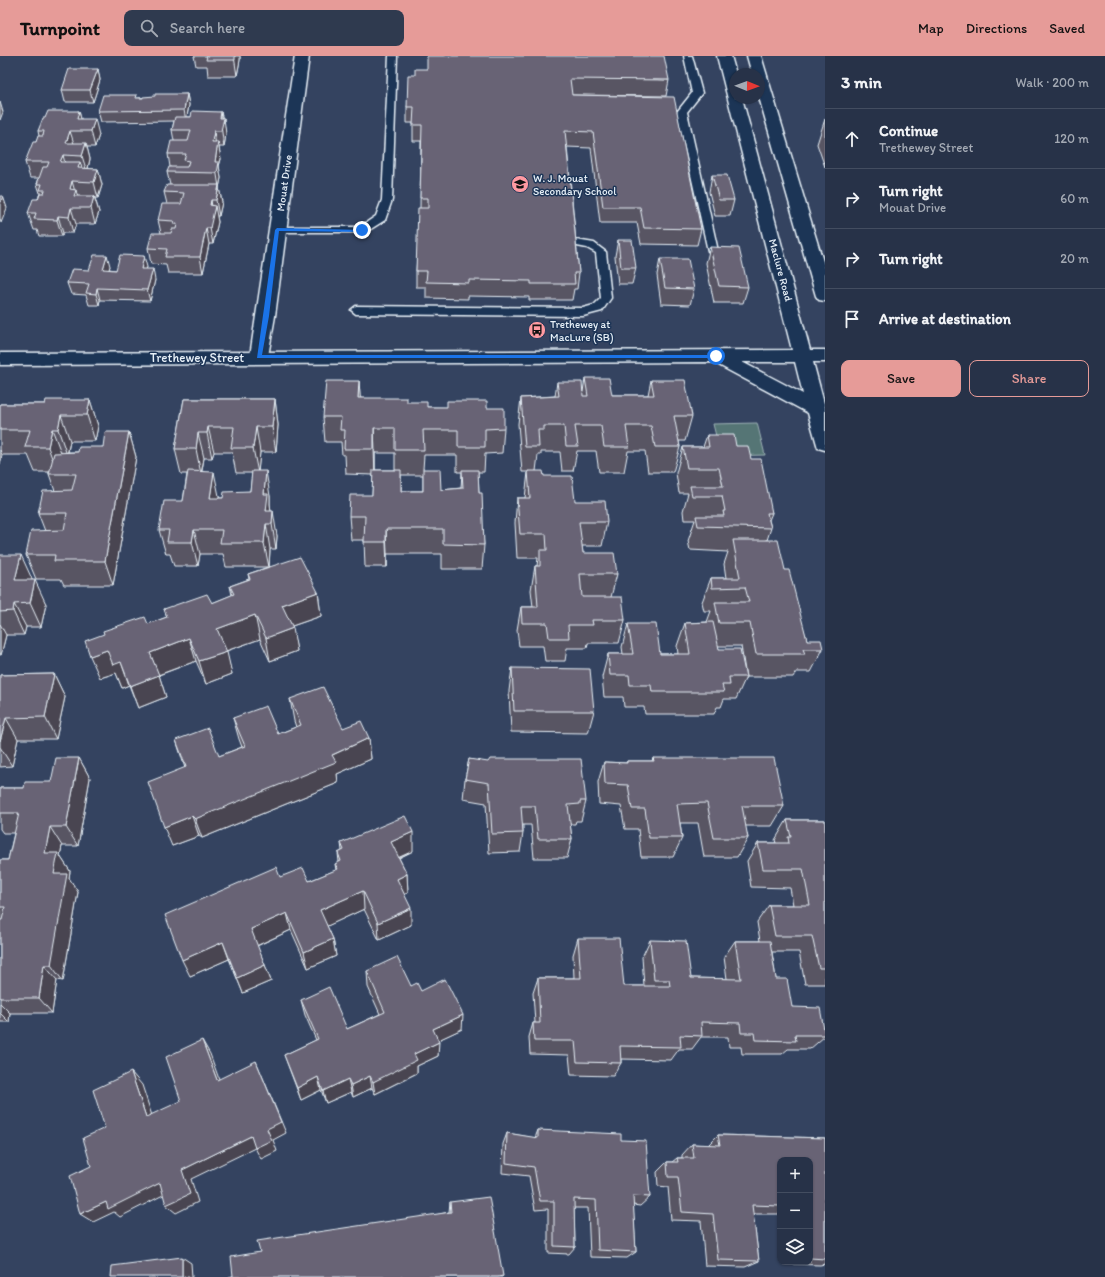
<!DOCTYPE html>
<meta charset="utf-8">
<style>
body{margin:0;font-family:Itim,sans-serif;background:#2f3a4f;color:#f1f3f6}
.controls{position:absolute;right:12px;bottom:12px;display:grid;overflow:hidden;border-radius:8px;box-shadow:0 1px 3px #0004}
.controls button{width:36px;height:36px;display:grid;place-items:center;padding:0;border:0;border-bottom:1px solid #434d60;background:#273248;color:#f1f3f6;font:20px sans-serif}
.compass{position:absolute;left:729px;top:12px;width:36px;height:36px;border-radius:50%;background:#273248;box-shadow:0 1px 3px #0004;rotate:91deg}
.stop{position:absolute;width:12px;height:12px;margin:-9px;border:3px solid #1a73e8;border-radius:50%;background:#fff}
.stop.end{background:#1a73e8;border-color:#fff;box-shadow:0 1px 4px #0008}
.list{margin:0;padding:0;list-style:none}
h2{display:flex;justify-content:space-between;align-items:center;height:52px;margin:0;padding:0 16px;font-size:17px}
h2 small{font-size:13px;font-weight:400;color:#a4aab4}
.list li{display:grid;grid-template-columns:26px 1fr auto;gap:12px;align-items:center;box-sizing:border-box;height:60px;padding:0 16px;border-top:1px solid #434d60}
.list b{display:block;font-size:15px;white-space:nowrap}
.list p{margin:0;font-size:13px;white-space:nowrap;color:#a4aab4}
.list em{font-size:13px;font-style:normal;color:#a4aab4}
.actions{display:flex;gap:8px;padding:12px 16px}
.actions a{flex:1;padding:9px 0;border:1px solid #e69b98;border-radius:8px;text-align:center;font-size:14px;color:#e69b98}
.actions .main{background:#e69b98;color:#111}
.icon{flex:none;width:22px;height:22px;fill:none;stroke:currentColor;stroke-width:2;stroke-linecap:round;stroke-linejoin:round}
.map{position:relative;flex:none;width:825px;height:1221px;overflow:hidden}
header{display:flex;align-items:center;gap:24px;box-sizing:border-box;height:56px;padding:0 20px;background:#e69b98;color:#111}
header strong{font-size:19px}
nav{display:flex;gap:22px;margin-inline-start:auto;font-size:14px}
.search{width:280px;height:36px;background:#2f3a4f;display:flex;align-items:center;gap:10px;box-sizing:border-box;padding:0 14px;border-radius:8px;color:#a4aab4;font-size:15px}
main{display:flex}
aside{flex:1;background:#273248}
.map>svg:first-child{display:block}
.green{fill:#547474;stroke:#9eb2b6}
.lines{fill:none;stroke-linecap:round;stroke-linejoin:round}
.service-casing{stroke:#e8f1f8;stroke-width:3}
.minor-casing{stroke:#e8f1f8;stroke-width:3}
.secondary-casing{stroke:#e8f1f8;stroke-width:3}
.service{fill:#1d3557;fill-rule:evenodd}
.minor{fill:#1d3557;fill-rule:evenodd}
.secondary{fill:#1d3557;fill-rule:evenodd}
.wall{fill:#595564;stroke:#e8f1f8;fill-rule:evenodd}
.shaded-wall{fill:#494551;stroke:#e8f1f8}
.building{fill:#686374;stroke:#e8f1f8}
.route{fill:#1a73e8}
.labels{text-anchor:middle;stroke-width:3;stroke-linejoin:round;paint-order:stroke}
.far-poi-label{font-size:11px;fill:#e8f1f8;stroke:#1d3557;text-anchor:start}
.far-street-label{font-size:11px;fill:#e8f1f8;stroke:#1d3557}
.street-label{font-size:13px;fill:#e8f1f8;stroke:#1d3557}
</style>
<header>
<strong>Turnpoint</strong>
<div class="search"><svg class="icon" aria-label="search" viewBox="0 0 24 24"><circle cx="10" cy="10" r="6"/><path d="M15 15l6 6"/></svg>Search here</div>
<nav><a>Map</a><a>Directions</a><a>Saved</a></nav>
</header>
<main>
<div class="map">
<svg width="825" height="1221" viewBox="0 0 825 1221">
<rect width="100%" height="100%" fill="#344360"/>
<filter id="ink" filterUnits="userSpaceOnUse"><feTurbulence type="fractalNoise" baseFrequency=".025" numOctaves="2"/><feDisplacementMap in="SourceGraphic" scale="8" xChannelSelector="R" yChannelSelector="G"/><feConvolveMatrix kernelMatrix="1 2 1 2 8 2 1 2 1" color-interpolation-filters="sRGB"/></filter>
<g filter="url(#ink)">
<path class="green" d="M757,367L765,399L721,400L713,368Z"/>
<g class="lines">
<defs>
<g id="service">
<path d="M389,0H397L392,144L385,164L366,176H273L272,174L277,171H360L376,160L382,144Z"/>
<path d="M684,0H692L702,37L687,56L718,195L713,198L708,195L677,56L692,37Z"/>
<path d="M576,184L594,187L606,196L611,242L602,255L583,260L356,258L351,254L356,250L583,252L594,249L601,242L596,197L587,192L572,189L571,187Z"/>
</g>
<path id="minor" d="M295,0H309L275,260L268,300L265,304L259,306L253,304L250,300Z"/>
<g id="secondary">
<path d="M717,0H731L736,18L735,42H742L810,294H825V306H813L825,351V394L818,392L808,357L713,306L0,309V297L792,294ZM742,306H795L803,338Z"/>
<path d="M747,0H761L825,212V245L819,244L816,240L759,41V18H752Z"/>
</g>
</defs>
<use href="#service" class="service-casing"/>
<use href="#minor" class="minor-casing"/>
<use href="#secondary" class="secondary-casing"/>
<use href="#service" class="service"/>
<use href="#minor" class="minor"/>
<use href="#secondary" class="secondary"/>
</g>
<g class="wall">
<path d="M194,0H240V4L237,20H208L207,10H196Z"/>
<path d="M98,13L100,24L93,46H65L62,34Z"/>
<path d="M427,13L669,24L666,40L571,39H572L701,173L697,189L641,188L637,167H600L591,92L567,91L579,217L577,233H574L572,244H529V241L468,240V243L426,242V231H416V215L420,152L421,85H413V67H407V51L415,19Z"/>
<path d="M187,38L189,49L187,61H191L221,56L226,78L224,91H219L221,103L219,110L221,122L219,132L222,146L219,160H217L218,166L213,188H209L203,217H168L166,209L151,208L148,192L161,177L158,164L167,148L164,136L170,129L167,116L170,111L168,98L174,85L172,74L174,65L101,66L98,55L138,42Z"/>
<path d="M79,55L81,63L99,79L95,91H87L90,103L88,113H98L102,129L98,142H95L99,156L95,168H76L73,177H63L62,180H39L37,174H34L28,157L38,143L40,137L37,128L39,122H30L25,106L39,80L38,75L45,62Z"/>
<path d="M825,63V111L817,88Z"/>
<path d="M712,119L734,144L730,160H715L709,136Z"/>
<path d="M618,184L636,212L632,228H618L615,200Z"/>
<path d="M710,191L748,231L743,247H714L706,207Z"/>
<path d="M660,203L694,233L690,249L661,248L657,219Z"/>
<path d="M110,210L109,213L116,214L147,211L146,213L155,224L150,245L100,244L99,249H89L86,239L71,238L67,227L89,214Z"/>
<path d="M585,322L612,339H648L651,324L692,360L685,385H679L680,391L673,416H648L645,395H628L624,416H599L596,395H577L573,415H562L560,396H541V399H538L536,415L544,420L575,445L607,466L602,490H582L583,497L617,518L611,541L625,564L619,587H588L587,592H567L565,605H545L543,590H519L517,574L521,551H533L531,534L535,510H537L538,502H517L515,467L517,442H525L528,416H522L518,368L521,342L555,340L557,326L583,336Z"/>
<path d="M359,325L360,342L407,346L427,351L487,352L504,372L502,397L485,398L484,416H478L479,437L484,489L482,513H442V498H387V511H365L364,484H351L349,460L372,439L373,419L346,418L345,399H342L341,386H325L323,361ZM375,397H395V414H375ZM424,399H457V416H462L461,432L441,434L423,413ZM401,419H423V435H402Z"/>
<path d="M184,343H275L278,369L276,396H260L258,415L270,440V448L271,455L277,480L276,493H270L269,511L318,536L321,560L292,570L297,595L270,605L260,583L226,595L232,618L206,628L196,605L159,619L166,641L138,652L129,629L122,632L116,617L100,622L148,568L167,561L164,553L212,547L232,539L230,530L249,523L248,518L268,511H226L223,498H200L198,510H174L170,498H166L159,474L183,445L187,418H181L175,393ZM214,396H232L236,417H252L250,435L223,442H219V440L202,415L204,402H212Z"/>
<path d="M90,344L98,370L95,385H70L68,396H78L103,391L129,376L136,401L113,529H64L61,523H36L26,499L45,475L38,457L55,435L49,418V416H35L28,399H2L0,408V348H45Z"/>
<path d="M707,379L736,390L751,403L772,457L769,464L771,472L767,484L785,514L807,584L823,593L811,616H796L793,621H746L741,590H718L719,593L746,621L736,643H724L721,651H717L714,658H645L644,651H624L623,641H604L602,621L608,598H623L622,591L628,568L660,598H678L677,590L685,567L707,566L711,555H704L702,546L711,522H726L724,508L728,496L690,494L688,485L695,464H684L683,455L688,437H679L676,417L683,391H703Z"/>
<path d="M0,499L32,523V524L46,548L41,571H26L24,579H6L1,599H0Z"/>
<path d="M512,612L594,655L588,677L511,676L509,635Z"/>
<path d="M54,618L65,641L56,683H18L12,710L0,711V619Z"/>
<path d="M290,643L343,672L369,682L371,703L337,718L338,727L202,782L199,780L172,790L185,712L176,684L219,700L242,691L239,683L233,662L278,678L296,671L294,665Z"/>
<path d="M79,702L90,722L78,790H62L60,800L70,815L69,822L78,836L63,925L57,924L52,957H10L9,966H0V804H8L14,777H3L0,773V732H24L51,726Z"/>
<path d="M653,702L784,750L772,770H745L748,782L737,801H704L698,767H680L682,782L673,801H641L638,773H625L621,750L599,748L598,726L604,706L626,707L627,705H652Z"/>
<path d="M469,703L586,745L581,765H576L575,768H570L572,783L567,802H534L531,769H523V777L520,796L489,797L486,747L463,743L465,723Z"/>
<path d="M787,764H825V928H805L799,896H772L776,923L792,951L825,976V980L810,993H788L782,998H742L741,991H729L728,981H701L692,993H679L671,1004L621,1003V1007L613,1020L571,1019L569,999L530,998L529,981L533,967H535L533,937L538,922H574L573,899L578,882L624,930H644L642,901L650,884L691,922L727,923L724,901L735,885H760L757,866L769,849H793L790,832L751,831L747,805L758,787H776L775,784Z"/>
<path d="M341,787L413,795L399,802L407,818L408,837L404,838L411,869L379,884L364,853L327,870L333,883L336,900L308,912L291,874L257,890L265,909L271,925L243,937L229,903L190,920L280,821L309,825L336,814L335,808L339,806L338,797L342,795Z"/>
<path d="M367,915L411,930L421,935L462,973L438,984V1000L417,1010V1017L375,1038L372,1032L353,1041L351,1036L326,1047L321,1034L301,1044L284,999L316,984L305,959L301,944L347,973L380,958L368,931Z"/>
<path d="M538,1074L621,1084L650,1141L640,1150L633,1149L636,1196L627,1202L590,1201L588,1152H574L575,1191L569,1198L548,1197V1153L535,1154L529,1120L502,1117L503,1088L507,1077L535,1082Z"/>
<path d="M718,1079L825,1082V1208L820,1209L786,1208V1206H810V1104H780V1162L779,1158H753L759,1205L745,1211L705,1210L701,1165L671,1164L668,1131L658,1130L657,1116L667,1106H672L677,1102H682V1099L692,1088L708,1089Z"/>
<path d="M450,1146L503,1220L502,1221H229L233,1220L260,1196L449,1156Z"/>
</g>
<g class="shaded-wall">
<path d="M234,0H240V4L237,20Z"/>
<path d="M98,13L100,24L93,46L90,34Z"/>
<path d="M187,38L189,49L186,65L184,54Z"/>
<path d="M0,46L3,56L0,64Z"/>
<path d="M79,55L83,71L77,63Z"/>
<path d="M221,56L223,67L224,62L226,78L224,91L220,62Z"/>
<path d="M95,63L99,79L95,91L91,75Z"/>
<path d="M70,75L75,91L66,87Z"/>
<path d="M214,75L216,91L212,86Z"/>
<path d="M218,86L221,103L219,110L221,122L219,132L222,146L219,160L216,144L219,131L215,106Z"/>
<path d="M86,87L90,103L87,116L82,100Z"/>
<path d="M63,99L67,116L60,106Z"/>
<path d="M80,106L85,122L78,112Z"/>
<path d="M98,113L102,129L98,142L94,126Z"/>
<path d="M72,125L75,136L76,134L80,150L70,133Z"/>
<path d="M3,140L7,152L1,167L0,163V145Z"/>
<path d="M94,140L99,156L95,168L91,152Z"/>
<path d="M211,144L213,158L215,150L218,166L213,188L210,172V149Z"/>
<path d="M71,152L76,168L73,177L69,161Z"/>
<path d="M58,160L63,177L62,180L57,164Z"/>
<path d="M206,172L209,188L203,217L200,201Z"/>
<path d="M107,199L110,210L106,224L103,213Z"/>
<path d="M144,200L147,211L143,224L141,213Z"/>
<path d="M153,213L155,224L150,245L147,234Z"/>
<path d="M97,232L100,244L99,249L96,238Z"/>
<path d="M359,325L361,351L358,342Z"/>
<path d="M275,343L278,369L276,396L272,371Z"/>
<path d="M90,344L98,370L95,385L87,359Z"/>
<path d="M61,359L70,385L67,399L58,373Z"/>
<path d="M208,371L214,396L212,402L207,377Z"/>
<path d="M256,371L260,396L258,417L253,392Z"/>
<path d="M374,372L375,397V419L374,393Z"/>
<path d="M52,373L62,399L57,416L48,391Z"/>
<path d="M129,376L136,401L113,529L105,505Z"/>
<path d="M198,377L204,402L201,418L196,393Z"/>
<path d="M0,394L2,399L0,408Z"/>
<path d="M266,415L270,440V448L272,463L268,468L264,438Z"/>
<path d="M214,416L219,440L216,467L210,442Z"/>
<path d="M273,455L277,480L276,493L272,468Z"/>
<path d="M266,468L270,493L269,511L264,487Z"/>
<path d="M386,473L387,498V511L386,486Z"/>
<path d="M194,474L200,498L198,510L192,486Z"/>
<path d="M21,499L32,523L26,548L15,524Z"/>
<path d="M35,524L46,548L41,571L30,547Z"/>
<path d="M318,536L321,560L286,572L282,549Z"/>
<path d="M14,548L26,571L24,579L13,555Z"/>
<path d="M255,559L260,583L223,596L217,573Z"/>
<path d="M0,568L6,579L1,599L0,597Z"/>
<path d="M293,572L297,595L270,605L266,582Z"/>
<path d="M189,582L196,605L158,619L150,597Z"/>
<path d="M107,594L121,606L129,629L122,632L116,617L100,622L90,600Z"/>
<path d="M227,596L232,618L206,628L199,605Z"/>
<path d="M54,618L65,641L56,683L45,661Z"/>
<path d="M159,619L166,641L138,652L130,630Z"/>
<path d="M6,662L18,683L12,710L0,691V685Z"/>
<path d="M369,682L371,703L337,718L338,727L202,782L195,763Z"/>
<path d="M79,702L90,722L78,790L66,771Z"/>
<path d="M192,760L199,780L172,790L164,771Z"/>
<path d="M50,771L62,790L60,800L70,815L69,822L78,836L63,925L51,909L54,818L45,797Z"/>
<path d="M413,776V795L391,805V786Z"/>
<path d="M407,818L408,837L397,841V823Z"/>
<path d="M363,835L364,853L323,872L320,854Z"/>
<path d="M411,852V869L379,884L378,867Z"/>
<path d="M287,857L291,874L256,890L251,873Z"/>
<path d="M333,883L336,900L308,912L304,896Z"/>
<path d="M223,886L229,903L190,920L182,904Z"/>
<path d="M44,909L57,924L52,957L39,942Z"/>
<path d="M265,909L271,925L243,937L237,922Z"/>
<path d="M0,947L10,957L9,966L0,957Z"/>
<path d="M463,959L462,973L432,987L433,973Z"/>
<path d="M202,984L210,998L224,1037L217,1024Z"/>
<path d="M439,986L438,1000L417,1010V1017L375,1038L373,1026L414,998Z"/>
<path d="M256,1005L286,1077L273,1084L277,1095L261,1103L255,1092L267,1073Z"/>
<path d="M131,1016L142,1029L156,1072L146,1061Z"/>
<path d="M370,1020L372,1032L353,1041L351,1029Z"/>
<path d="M318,1021L321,1034L301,1044L297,1032Z"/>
<path d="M348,1023L351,1036L326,1047L323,1035Z"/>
<path d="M251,1080L257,1091L191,1123L198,1146L176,1157L166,1149L182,1114Z"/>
<path d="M160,1127L169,1136L120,1161L114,1156L93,1166L80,1158L106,1146Z"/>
<path d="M182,1201L191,1207L192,1221H182Z"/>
</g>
<g class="building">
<path d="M207,0H235V4H206Z"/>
<path d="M427,0H664L669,24L570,23L572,39L674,41L701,173L644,172L640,151H603L593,76L565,75L579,217H574L575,228H531V225L469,224V227L426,226L427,215H416L418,152H428V142H420L422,69H413L414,51H407L408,19H415V13H427Z"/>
<path d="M69,13H98L90,34H62Z"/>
<path d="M155,38H187L184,54L98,55L103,39H137L136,42H143V41L155,40Z"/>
<path d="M48,55H79L77,63H95L91,75H70L66,87H86L82,100L63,99L60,106H80L78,112L98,113L94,126L72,125L70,133L76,134L74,140H94L91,152H71L69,161L58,160L57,164L34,163L36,157H28L33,143H38L40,137H44L45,134H40L42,128H37L43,111H47L49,106H25L33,86H36L38,80H43L44,75H38L43,62H45Z"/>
<path d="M192,55L221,56L220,62H224L221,75H214L212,86H218L215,106H219L217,117L167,116L169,111H187L189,105L184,104L186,98H168L171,85H188L191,74H172L175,61H191Z"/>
<path d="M712,119H727L734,144H719Z"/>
<path d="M167,129H219L216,144H211L210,149L215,150L210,172H206L200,201H165L167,193L148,192L152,177H171L172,173H176L177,168H173L174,165L158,164L162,148H181L184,137L164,136Z"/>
<path d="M0,140H3L0,148Z"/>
<path d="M618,184H632L636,212H621Z"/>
<path d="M710,191L739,192L748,231L719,230Z"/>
<path d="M94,199H107L103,213L116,214L120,199L144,200L141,213H153L147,234L97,232L96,238L86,237L89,228L67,227L72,213L89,214Z"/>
<path d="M660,203H688L694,233L665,232Z"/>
<path d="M585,322H609L612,339H654L651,324H685L692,360H674L680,391H655L651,370H626L629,391H604L601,370H575L578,390H566L564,370H544V374H538L539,391H525L521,342L559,340L557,326H582L583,340H588Z"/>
<path d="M326,325H359L358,342H407V346H427V351H447V345H487V352H504V372L485,373V391H458V374H423L424,394H395V372H374V393H344L345,374H340L341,361H323Z"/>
<path d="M184,343H275L272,371H256L253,392H231L234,371H208L207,377H198L196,393H175Z"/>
<path d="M46,344H90L87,359H61L58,373H52L48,391H25L30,374H0V348H45Z"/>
<path d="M105,376H129L105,505H54L55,499H26L31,475L64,474L67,457H38L43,435L72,434L76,418H49L54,397L78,396L79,391H103Z"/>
<path d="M707,379H734L736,390H748L751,403H761L772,457H767L771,472L698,470L696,460H724L723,455H725L722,440H692L690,430H723L719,412H687L683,391H709Z"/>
<path d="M423,413H440L441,434L463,432L462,414H478L479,437H482L484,489L443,488V473H386V486H364L365,460H349L350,439H372L373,414H401V435H423Z"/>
<path d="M188,415L214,416L210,442H223L224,436L250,435L252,415H266L264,438H268L266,455H273L272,468H266L264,487H220L222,474H194L192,486H167L169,474H159L164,445H183Z"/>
<path d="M528,415H543L544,420H572L575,445H605L607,466H579L583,497H614L617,518H580L582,541H622L625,564H592L593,569H568L569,582H549L547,567H522L521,551H538L535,510H540V494H547L546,478H520L517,442H530Z"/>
<path d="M733,484H778L785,514H789L807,584H821L823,593H803L805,598H756L750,567H719L715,546H749L745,531L712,532L711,522H740Z"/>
<path d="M0,499H21L15,524H35L30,547L14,548L13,555L0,556Z"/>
<path d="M300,501L318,536L282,549L293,572L266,582L255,559L217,573L227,596L199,605L189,582L150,597L159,619L130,630L121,606L113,609L107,594L90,600L85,585L104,578L103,575L145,561L148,568L167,561L164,553L207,538L212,547L234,538L230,530L250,523L248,518Z"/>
<path d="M713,566L719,593H740L746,621H729L730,629H722L724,636H652L651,629H630L629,619H610L608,598H633L628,568H656L660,598H690L685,567Z"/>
<path d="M512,612L590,613L594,655H514Z"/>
<path d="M54,618L45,661L6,662L0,685V619Z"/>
<path d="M323,631L343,672L361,665L369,682L332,699L336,706L195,763L192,760L164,771L148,726L186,711L176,684L208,672L219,700L245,690L233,662L266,650L278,678L301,669L290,643Z"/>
<path d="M56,702H79L66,771H50L45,797H58L54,818H67L51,909H44L39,942H0V864H2L5,851H0V804H8L19,757H0V732H24L25,726H51Z"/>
<path d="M653,702H774L784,750H742L748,782H714L707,747L677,748L682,782H649L645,753H632L628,729L605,728L604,706L627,707V705H654Z"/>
<path d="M469,703L488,706L490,703H581L586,745H580V748L568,749L572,783H538L535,750H521L523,777L492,778L489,727L465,723Z"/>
<path d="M405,760L413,776L391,786L407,818L397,823L411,852L378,867L363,835L320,854L333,883L304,896L287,857L251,873L265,909L237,922L223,886L182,904L165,859L276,811L280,821L303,812L309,825L338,813L335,808L341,805L338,797L344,794L341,787Z"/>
<path d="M787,764H825V912H819L812,880H775L769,849H810L803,813H763L758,787H789L788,781H791Z"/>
<path d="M578,882H619L624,930H670L669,924H654L650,884L686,885L691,922L741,923L735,885H770L776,923H787L792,951L820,952L825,979H795L796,985L755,984L754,977H741L740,967L701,966L702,980L680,979L681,991L620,990L621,1007L577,1006L575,985H534L533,967H540L538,922H581Z"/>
<path d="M397,901L411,930L417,927L421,935L445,923L463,959L433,973L439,986L414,998L417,1004L373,1026L370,1020L351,1029L348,1023L323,1035L318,1021L297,1032L284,999L318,983L301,944L329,931L347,973L385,956L367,915Z"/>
<path d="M202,984L217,1024L256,1005L281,1066L267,1073L272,1084L255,1092L251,1080L182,1114L190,1138L166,1149L160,1127L108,1153L106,1146L80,1158L70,1120L91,1110L83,1082L105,1072L93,1034L131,1016L146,1061L181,1045L166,1001Z"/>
<path d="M538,1074L621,1078V1084L646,1085L650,1141L633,1140L636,1196L598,1194L596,1144L574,1143L575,1191L554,1190V1145H540L534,1111L506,1107L507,1077L538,1082Z"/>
<path d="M718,1079L825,1082V1203L810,1202V1104H780V1150L752,1149L759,1205L718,1204L713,1158L682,1156L678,1121H668L667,1106H678L677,1102H694L692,1088L720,1089Z"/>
<path d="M489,1141L503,1220L498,1221H229L233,1220L231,1201L260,1196L257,1185L451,1156L450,1146Z"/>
<path d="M182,1201V1221H111L112,1210Z"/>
</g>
</g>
<path class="route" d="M277,172L364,174L362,176L279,175L269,260L262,299H716L719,300L716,302H257L275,174Z"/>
<defs>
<symbol id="school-disc" viewBox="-11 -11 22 22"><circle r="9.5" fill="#ff9aa2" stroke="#1d3557"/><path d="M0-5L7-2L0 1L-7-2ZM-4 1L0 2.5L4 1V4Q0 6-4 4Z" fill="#111"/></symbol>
<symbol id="bus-disc" viewBox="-11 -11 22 22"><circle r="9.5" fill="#ff9aa2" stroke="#1d3557"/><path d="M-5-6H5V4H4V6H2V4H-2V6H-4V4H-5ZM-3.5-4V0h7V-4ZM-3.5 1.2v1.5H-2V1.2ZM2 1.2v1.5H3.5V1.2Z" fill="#111"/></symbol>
</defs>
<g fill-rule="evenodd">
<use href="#school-disc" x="510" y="118" width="20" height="20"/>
<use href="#bus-disc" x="527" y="264" width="20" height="20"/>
</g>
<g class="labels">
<g class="far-poi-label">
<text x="533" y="126">W. J. Mouat<tspan x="533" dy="13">Secondary School</tspan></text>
<text x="550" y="272">Trethewey at<tspan x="550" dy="13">MacLure (SB)</tspan></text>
</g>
<g class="far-street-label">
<text transform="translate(284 127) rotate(-82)" y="4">Mouat Drive</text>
<text transform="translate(781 214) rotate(75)" y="4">Maclure Road</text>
</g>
<g class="street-label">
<text x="197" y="306">Trethewey Street</text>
</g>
</g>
</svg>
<div class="controls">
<button>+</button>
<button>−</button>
<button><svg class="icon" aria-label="layers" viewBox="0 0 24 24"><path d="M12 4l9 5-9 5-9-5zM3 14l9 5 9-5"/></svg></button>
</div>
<svg class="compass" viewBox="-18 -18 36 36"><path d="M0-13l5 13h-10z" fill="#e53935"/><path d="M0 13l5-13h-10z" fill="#a4aab4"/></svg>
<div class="stop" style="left:716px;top:300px"></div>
<div class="stop end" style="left:362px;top:174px"></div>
</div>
<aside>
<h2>3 min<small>Walk · 200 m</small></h2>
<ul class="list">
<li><svg class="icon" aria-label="ahead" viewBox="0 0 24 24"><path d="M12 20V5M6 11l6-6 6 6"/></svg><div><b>Continue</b><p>Trethewey Street</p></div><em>120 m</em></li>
<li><svg class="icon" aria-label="right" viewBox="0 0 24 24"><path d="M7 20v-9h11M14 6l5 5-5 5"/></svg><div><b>Turn right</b><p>Mouat Drive</p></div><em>60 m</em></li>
<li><svg class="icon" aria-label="right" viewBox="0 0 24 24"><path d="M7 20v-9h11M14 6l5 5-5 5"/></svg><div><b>Turn right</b></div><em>20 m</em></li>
<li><svg class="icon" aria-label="arrive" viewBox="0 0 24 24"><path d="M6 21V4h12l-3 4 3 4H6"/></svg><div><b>Arrive at destination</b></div></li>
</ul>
<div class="actions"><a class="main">Save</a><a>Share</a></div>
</aside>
</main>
